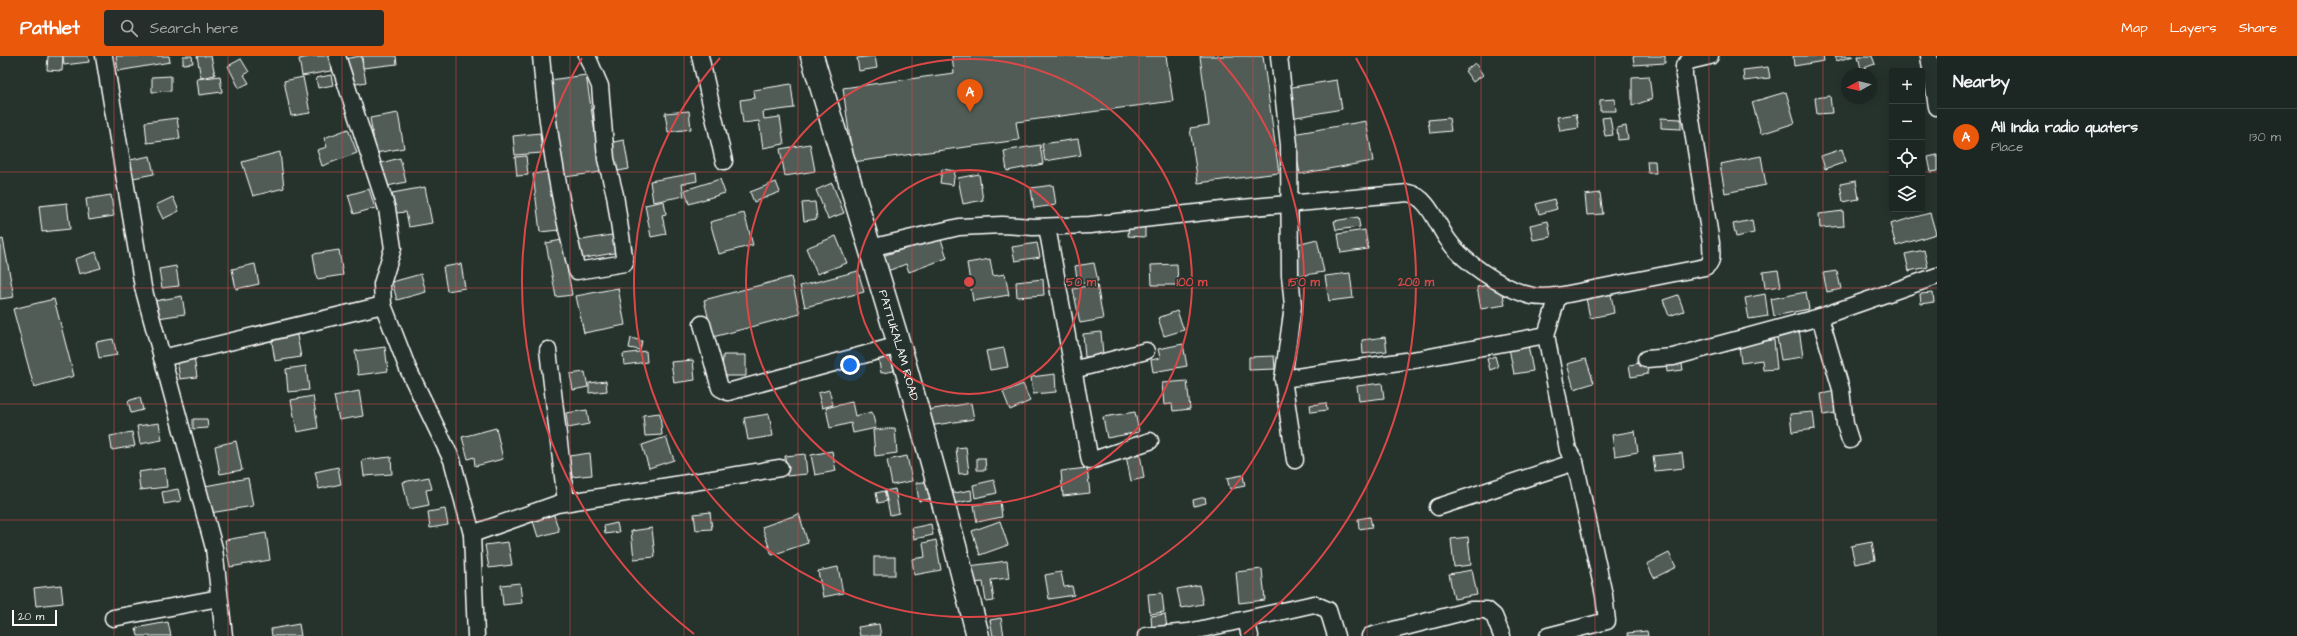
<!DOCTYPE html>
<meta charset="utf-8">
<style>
body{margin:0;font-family:"Architects Daughter",sans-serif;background:#252e2a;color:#f1f3f6}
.controls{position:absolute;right:12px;top:12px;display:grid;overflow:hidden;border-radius:4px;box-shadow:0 2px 10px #0003}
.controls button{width:36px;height:36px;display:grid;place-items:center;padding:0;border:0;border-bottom:1px solid #3a4340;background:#1c2622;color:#f1f3f6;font:20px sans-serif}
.compass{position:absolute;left:1841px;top:12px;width:36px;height:36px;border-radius:50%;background:#1c2622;box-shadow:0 2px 10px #0003;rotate:262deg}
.scale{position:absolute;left:12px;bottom:10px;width:45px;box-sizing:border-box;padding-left:4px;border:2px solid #fff;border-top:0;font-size:11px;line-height:14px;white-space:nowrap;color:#fff;-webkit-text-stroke:3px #26332d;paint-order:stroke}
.you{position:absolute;left:850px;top:309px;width:14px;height:14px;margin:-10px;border:3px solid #fff;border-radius:50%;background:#1a73e8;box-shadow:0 0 0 6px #1a73e833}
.badge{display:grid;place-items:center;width:26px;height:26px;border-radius:50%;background:#ea580c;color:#fff;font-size:13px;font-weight:700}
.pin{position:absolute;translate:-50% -33px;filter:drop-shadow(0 1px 2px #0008)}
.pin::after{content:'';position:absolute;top:21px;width:14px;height:12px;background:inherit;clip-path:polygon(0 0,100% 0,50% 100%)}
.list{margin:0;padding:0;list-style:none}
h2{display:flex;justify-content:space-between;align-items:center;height:52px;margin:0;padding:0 16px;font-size:17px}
h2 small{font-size:13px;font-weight:400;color:#a0a5a5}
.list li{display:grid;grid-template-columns:26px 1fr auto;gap:12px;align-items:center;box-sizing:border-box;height:56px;padding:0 16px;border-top:1px solid #3a4340}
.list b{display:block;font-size:15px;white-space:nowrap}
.list p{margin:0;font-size:13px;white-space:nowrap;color:#a0a5a5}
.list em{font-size:13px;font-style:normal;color:#a0a5a5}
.icon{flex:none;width:22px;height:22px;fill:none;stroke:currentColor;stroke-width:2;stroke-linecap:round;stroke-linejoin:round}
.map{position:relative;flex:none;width:1937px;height:580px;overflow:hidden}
header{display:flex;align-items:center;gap:24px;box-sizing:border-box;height:56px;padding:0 20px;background:#ea580c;color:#fff}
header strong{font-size:19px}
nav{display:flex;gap:22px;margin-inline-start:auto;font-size:14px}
.search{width:280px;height:36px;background:#252e2a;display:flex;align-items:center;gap:10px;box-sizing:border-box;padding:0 14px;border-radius:4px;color:#a0a5a5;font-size:15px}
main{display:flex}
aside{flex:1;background:#1c2622}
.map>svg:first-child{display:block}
.building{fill:#515c57;stroke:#fff}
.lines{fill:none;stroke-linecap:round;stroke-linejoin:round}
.minor-casing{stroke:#fff;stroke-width:19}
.secondary-casing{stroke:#fff;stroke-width:25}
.minor{stroke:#26332d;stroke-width:16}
.secondary{stroke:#26332d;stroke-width:22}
.grid{fill:none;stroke:#dc4848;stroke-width:1;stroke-opacity:0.55}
.ring{fill:none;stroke:#dc4848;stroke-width:2}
.labels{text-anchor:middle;stroke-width:3;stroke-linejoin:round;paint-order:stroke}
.street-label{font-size:12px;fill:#fff;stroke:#26332d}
.centre{fill:#dc4848;stroke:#26332d;stroke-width:2}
.ring-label{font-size:12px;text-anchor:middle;font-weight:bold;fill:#dc4848;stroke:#26332d;stroke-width:3;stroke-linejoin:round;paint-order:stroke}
</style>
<header>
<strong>Pathlet</strong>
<div class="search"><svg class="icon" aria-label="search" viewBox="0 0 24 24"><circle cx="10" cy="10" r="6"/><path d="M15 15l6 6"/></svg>Search here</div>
<nav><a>Map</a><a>Layers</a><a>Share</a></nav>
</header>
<main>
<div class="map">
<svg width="1937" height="580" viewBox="0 0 1937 580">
<rect width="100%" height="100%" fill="#26332d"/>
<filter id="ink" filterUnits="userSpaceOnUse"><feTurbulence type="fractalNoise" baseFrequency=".025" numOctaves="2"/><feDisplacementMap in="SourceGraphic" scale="8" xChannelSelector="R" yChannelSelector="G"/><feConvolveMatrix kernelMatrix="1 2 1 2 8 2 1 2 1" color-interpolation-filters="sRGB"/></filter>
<g filter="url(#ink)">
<g class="building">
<path d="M48,0H63L62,15L47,14Z"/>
<path d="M63,0H88L89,6L64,9Z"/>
<path d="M116,0H169L170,6L118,15Z"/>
<path d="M183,0H192L193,7L183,8Z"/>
<path d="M197,0H211L215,19L201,22Z"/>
<path d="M314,0H333L336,14L302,20L299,3Z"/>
<path d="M361,0L366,26L351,29L343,3Z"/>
<path d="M362,0H396L397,8L363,12Z"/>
<path d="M875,0L877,12L859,15L857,2Z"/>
<path d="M952,0H1166L1173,45L1016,66L1019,84L853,106L843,32L954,17Z"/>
<path d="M1200,0H1263L1279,117L1198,127L1190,72L1209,69Z"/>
<path d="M1633,0H1665V7L1634,9Z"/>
<path d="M1793,0H1823L1824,5L1794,10Z"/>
<path d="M1835,0H1853L1837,5Z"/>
<path d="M1858,0H1872L1875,8L1861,13Z"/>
<path d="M241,3L249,16L244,19L249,27L239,32L228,10Z"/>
<path d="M1475,7L1483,19L1473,26L1465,15Z"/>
<path d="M1768,11L1770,22L1744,25L1743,14Z"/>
<path d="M331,19L333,29L318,32L316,22Z"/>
<path d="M586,19L601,116L565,121L550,24Z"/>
<path d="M171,20V35L152,36V21Z"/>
<path d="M220,20L222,36L199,39L197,23Z"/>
<path d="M1649,20L1652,43L1632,50V21Z"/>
<path d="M303,21L310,57L291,60L284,25Z"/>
<path d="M1337,24L1342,53L1291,62L1286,32Z"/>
<path d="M791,28L794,52L763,56L764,63L780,61L784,88L763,92L759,65L743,67L740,44L755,42L754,34Z"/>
<path d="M1786,36L1795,67L1761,78L1752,46Z"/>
<path d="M1830,40L1832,57L1817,58L1815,42Z"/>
<path d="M1615,43L1616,55H1600V44Z"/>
<path d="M689,55L691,73L668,76L665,57Z"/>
<path d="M398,57L404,92L376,97L370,62Z"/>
<path d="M1576,58L1579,72L1560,75L1557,61Z"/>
<path d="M1610,61L1613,79L1605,80L1602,62Z"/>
<path d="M177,62L180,83L147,87L145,66Z"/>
<path d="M1449,62L1451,75L1430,77L1428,64Z"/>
<path d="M1661,62L1681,63V73L1661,72Z"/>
<path d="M1366,65L1373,105L1300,118L1293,78Z"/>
<path d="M1626,70L1628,83L1618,84L1617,72Z"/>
<path d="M348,73L357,97L322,110L317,94L327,91L324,82Z"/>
<path d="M540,77L542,97L515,99L513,80Z"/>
<path d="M1078,83L1081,99L1045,105L1042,88Z"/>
<path d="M624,84L629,113L613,116L608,87Z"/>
<path d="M810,88L815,115L785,120L780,93Z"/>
<path d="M1040,89L1043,108L1007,115L1004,95Z"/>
<path d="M1842,93L1846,106L1825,113L1821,100Z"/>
<path d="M280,96L284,132L253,140L242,106Z"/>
<path d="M1937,99V115L1931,116L1928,101Z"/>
<path d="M150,100L154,118L128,123L125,105Z"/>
<path d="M526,100L528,119L517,120L515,101Z"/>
<path d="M1761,100L1766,129L1725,137L1720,108Z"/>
<path d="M400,102L406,126L383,131L377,108Z"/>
<path d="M1647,105H1655L1656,117H1648Z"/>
<path d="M942,113L955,115L953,129L940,127Z"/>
<path d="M552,115L559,174L540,176L533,118Z"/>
<path d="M696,117L697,125L682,128L684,140L653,146L650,125Z"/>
<path d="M979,118L983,144L963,148L958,122Z"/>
<path d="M720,123L725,137L689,148L685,134Z"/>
<path d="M1856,125L1859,143L1843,146L1840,128Z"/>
<path d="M776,126L780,136L754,146L750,136Z"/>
<path d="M832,127L844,157L828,163L816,134Z"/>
<path d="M1053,129L1056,149L1034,152L1031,132Z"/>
<path d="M425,131L432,167L409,171L406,156L396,157L392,137Z"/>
<path d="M369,133L375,152L354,158L348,139Z"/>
<path d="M1600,137L1603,158L1587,159L1585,139Z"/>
<path d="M111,139L114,160L89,164L86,143Z"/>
<path d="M173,141L179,155L163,163L156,149Z"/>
<path d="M1554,143L1557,153L1539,158L1536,148Z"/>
<path d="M664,145L666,158L662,159L666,178L651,181L645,149Z"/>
<path d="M815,146L817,163L804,165L802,147Z"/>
<path d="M67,147L70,173L42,176L39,150Z"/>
<path d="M1843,155L1844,170L1820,172L1819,158Z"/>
<path d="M744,157L753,189L719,198L710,166Z"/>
<path d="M1930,157L1936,178L1896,190L1890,168Z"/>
<path d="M1358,161L1360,171L1336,174L1334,165Z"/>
<path d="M1752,164L1754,177L1736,181L1733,168Z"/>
<path d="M1548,165L1551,181L1533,184L1530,169Z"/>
<path d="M1129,170L1145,171V181L1128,180Z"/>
<path d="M1365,174L1368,193L1341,197L1338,178Z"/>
<path d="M617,178L620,196L579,203L576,185Z"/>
<path d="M836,180L847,207L817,218L806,192Z"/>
<path d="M940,180L947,202L909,216L906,208L885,216L880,201Z"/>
<path d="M3,183L14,241L0,243V184Z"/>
<path d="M1317,183L1324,216L1299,220L1293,189Z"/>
<path d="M562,184L572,239L556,241L546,187Z"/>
<path d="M1037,187L1040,201L1015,205L1012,191Z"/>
<path d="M339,194L343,219L317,223L313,198Z"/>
<path d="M1924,194L1928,211L1909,215L1905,198Z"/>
<path d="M96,196L101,212L79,218L75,203Z"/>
<path d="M990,203L993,220L1005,218L1009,239L973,245L967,207Z"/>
<path d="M1094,207L1098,225L1078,228L1075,210Z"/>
<path d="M255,208L259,228L236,233L232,213Z"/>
<path d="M461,208L465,232L447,235L443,211Z"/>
<path d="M1177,208L1178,229H1152L1151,209Z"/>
<path d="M176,210L179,230L162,232L159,213Z"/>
<path d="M1778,214L1781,230L1765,232L1763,216Z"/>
<path d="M858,215L864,236L805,251L800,230Z"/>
<path d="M1837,215L1841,233L1827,236L1823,217Z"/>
<path d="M1350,217L1353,242L1329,245L1325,220Z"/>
<path d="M421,218L426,236L397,244L392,226Z"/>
<path d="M791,221L800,258L713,281L704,244Z"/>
<path d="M1043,223L1044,239L1017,241L1016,226Z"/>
<path d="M1501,227L1505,249L1481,253L1477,231Z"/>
<path d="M1097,228L1103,263L1080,267L1073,233Z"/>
<path d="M618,232L625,269L584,277L576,240Z"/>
<path d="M1806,236L1809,253L1774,260L1771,243Z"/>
<path d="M1933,237L1934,246L1921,248L1920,238Z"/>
<path d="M1611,238L1614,257L1590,262L1586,242Z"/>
<path d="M1765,238L1768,260L1749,263L1745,242Z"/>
<path d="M1678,239L1684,255L1669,260L1663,244Z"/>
<path d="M182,240L185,258L158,262L155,245Z"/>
<path d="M54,243L74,320L34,331L13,253Z"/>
<path d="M1177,255L1184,274L1164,280L1158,262Z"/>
<path d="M295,269L301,301L275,305L270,274Z"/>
<path d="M1799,273L1803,301L1781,304L1776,276Z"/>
<path d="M1101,276L1103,299L1085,301L1083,278Z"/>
<path d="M1385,281L1387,295L1363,298L1362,284Z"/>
<path d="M631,282L642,285L640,294L629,292Z"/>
<path d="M113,283L117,299L99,302L96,286Z"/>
<path d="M1774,284L1777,313L1763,314L1762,304L1741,307L1739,288Z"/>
<path d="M1183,288L1187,310L1153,316L1151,304L1160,302L1158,293Z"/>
<path d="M1528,289L1533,315L1514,318L1509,292Z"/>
<path d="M385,291L388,315L358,319L355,295Z"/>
<path d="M1004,292L1008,311L990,314L986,295Z"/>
<path d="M890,293L894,315L881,317L877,295Z"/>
<path d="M646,295L647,306L624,309L623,298Z"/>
<path d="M723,299H746V320H722Z"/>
<path d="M1274,300L1275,313L1249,314V301Z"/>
<path d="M1495,300L1498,311L1490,314L1487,303Z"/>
<path d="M194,301L197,321L180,323L177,304Z"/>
<path d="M1681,302L1683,314L1667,316L1666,305Z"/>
<path d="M1586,303L1594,327L1574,333L1567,308Z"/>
<path d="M693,304L695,324L674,327L671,306Z"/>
<path d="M1646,306L1648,318L1631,321L1629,309Z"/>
<path d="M306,310L309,334L288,336L286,313Z"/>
<path d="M585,316L588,331L573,334L570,318Z"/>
<path d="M1055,318L1056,336L1033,338L1031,321Z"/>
<path d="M606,325L607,335L589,337V327Z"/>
<path d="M1187,325L1190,353L1173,355L1172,348L1164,349L1162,327Z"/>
<path d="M1382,327L1384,342L1359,345L1357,330Z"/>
<path d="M1023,328L1030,345L1010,354L1003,336Z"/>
<path d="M829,334L833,349L822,352L818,337Z"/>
<path d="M359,335L363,360L339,364L334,340Z"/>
<path d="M1836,335L1840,356L1824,359L1821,338Z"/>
<path d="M313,340L318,372L297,376L291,344Z"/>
<path d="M140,341L143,354L131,357L128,345Z"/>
<path d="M852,346L855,360L872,356L876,372L853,377L851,367L830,372L826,352Z"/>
<path d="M971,347L974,363L929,370L927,354Z"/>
<path d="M1326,347L1327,354L1311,356L1310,349Z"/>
<path d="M587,354L589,368L568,372L566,357Z"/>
<path d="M1135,356L1139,376L1107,382L1103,361Z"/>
<path d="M1813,356L1815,373L1792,376L1790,358Z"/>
<path d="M660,357L662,379L645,380L643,359Z"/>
<path d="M769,358L773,380L748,384L744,362Z"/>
<path d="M193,363H207L208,372L193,373Z"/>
<path d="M159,367L162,384L140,388L137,370Z"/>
<path d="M496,372L503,403L475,410L474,401L468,403L462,381Z"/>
<path d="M895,372L897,397L875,400L873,374Z"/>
<path d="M1635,375L1638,396L1615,400L1612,379Z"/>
<path d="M132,376L135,390L112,394L110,380Z"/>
<path d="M666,381L674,404L649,412L642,389Z"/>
<path d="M236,385L242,414L220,418L215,390Z"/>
<path d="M966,391L969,417L959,418L956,392Z"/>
<path d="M832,395L836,415L815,419L811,399Z"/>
<path d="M590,397L592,419L571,421L569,400Z"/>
<path d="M1682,397L1684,412L1655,415L1653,400Z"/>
<path d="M805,398L807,418L787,420L785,400Z"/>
<path d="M1140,398L1144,422L1131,425L1126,400Z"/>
<path d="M907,400L912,425L892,429L887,404Z"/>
<path d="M391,401L392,418L364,420L362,404Z"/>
<path d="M977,402H985L986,414H977Z"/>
<path d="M338,411L341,428L319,433L315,416Z"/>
<path d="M165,412L167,431L140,434L138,416Z"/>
<path d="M1087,412L1090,437L1063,440L1061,415Z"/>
<path d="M1243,419L1245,430L1230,433L1227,422Z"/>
<path d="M429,421L432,433L426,434L429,449L409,453L403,426Z"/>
<path d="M248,422L253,450L210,457L205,430Z"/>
<path d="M994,424L997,437L975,442L973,429Z"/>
<path d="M931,425L934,442L919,445L916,427Z"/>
<path d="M178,433L181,445L164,448L162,436Z"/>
<path d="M895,433L899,457L890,459L885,435Z"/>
<path d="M971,434L972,444L951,448L949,438Z"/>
<path d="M884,435L887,445L878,447L876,437Z"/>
<path d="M1205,441L1206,447L1194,450L1193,444Z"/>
<path d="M1000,445L1002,461L977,466L974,449Z"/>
<path d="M445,453L448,469L430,472L428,456Z"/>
<path d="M552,453L559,475L538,481L531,459Z"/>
<path d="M710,456L712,473L696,474L694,458Z"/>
<path d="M799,458L808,487L772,499L762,471Z"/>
<path d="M1370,461L1372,471L1359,473L1358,463Z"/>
<path d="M1000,465L1008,489L980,499L972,475Z"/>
<path d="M617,467L619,476L605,478L604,470Z"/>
<path d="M931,468L933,479L914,483L912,472Z"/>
<path d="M652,472L655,501L634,503L631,475Z"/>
<path d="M266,477L270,504L230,511L225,484Z"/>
<path d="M1468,481L1471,509L1454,511L1451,483Z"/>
<path d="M936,484L941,514L914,519L912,503L925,501L923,487Z"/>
<path d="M508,486L512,509L489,512L485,489Z"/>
<path d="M1872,486L1875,504L1855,508L1851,490Z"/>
<path d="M1669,497L1676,511L1654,522L1647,508Z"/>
<rect x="874" y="501" width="21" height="18"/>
<path d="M1007,505L1009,522L991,524L994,545L986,546L983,526L972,527L969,510Z"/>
<path d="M838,511L843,537L823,541L818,515Z"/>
<path d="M1262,513L1265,544L1239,547L1236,516Z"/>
<path d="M1472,514L1477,539L1454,543L1449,518Z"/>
<path d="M1061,516L1064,531L1072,530L1074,539L1049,543L1045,519Z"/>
<path d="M520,527L522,547L503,549L501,529Z"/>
<path d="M61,529L63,547L36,550L34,532Z"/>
<path d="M1199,529L1203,548L1181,552L1177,533Z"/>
<path d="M1162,537L1164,556L1150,558L1148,538Z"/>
<path d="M1165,558L1167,572L1152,574L1151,560Z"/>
<path d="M1001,562L1004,580H993L990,564Z"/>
<path d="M168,566L171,580H138L136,572Z"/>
<path d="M299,568L301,580H272L271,573Z"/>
<path d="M879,568L881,580H860L858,571Z"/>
<path d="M1647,575L1648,580H1628L1627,577Z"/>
</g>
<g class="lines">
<defs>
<g id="minor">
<path d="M104,0L143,231L214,492L224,580"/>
<path d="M337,0L387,153L393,192L382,228L383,249L408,313L452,404L472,478L476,580"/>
<path d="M541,0C547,73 559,144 577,215L625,207L615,139L606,103L600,30L587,0"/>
<path d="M700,0L724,105"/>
<path d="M1279,0L1289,89L1290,219L1293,250L1283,323L1419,303L1546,279L1558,240"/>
<path d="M1929,0L1937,51"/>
<path d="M1047,171L1090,405L1150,385"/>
<path d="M870,192L959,171L1002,169L1033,171L1090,169L1231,153L1408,137C1428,140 1437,169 1448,184C1463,206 1500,230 1525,238C1536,242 1547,241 1558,240L1705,211C1714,206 1711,197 1711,187L1684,20V10L1689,5L1710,0"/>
<path d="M1820,261L1841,333L1845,368L1850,384"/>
<path d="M702,268L720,332L728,336L899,289"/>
<path d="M1546,279L1568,394L1575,406L1604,539L1607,565L1548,580"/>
<path d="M548,294L566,446"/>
<path d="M162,302L383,249"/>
<path d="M1646,303L1673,301L1820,261L1937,220"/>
<path d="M1073,314L1146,295"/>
<path d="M1283,323L1295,404"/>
<path d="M1438,451L1575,406"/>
<path d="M472,478L557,448L780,412"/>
<path d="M113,562L219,542"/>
<path d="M1246,564L1250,580"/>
<path d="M1146,580L1189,576L1314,548L1328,554L1336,580"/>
<path d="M1370,580L1471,554H1487L1494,560L1502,580"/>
</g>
<g id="secondary">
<path id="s1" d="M812,0L904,305L955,490L978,580"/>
</g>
</defs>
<use href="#minor" class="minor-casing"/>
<use href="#secondary" class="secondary-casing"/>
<use href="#minor" class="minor"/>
<use href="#secondary" class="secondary"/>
</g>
</g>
<path class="grid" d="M114,0V580M228,0V580M342,0V580M456,0V580M570,0V580M684,0V580M798,0V580M912,0V580M1025,0V580M1139,0V580M1253,0V580M1367,0V580M1481,0V580M1595,0V580M1709,0V580M1823,0V580M0,116H1892M1922,116H1937M0,232H1937M0,348H1937M0,464H1937"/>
<g class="ring">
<circle cx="969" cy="226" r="112"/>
<circle cx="969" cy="226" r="223"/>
<path d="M1218 2A335 335 0 1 1 720 2"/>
<path d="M694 578A447 447 0 0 1 582 2M1356 2A447 447 0 0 1 1244 578"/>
</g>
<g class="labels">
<g class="street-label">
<text dy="4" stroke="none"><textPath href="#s1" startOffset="302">PATTUKALAM ROAD</textPath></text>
</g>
</g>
<circle cx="969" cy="226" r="6" class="centre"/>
<g class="ring-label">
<text x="1081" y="230">50 m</text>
<text x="1192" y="230">100 m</text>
<text x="1304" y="230">150 m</text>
<text x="1416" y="230">200 m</text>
</g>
</svg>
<div class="controls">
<button>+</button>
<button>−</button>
<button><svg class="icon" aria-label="locate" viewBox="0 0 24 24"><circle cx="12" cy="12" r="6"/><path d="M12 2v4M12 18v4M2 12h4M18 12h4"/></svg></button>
<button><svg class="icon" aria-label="layers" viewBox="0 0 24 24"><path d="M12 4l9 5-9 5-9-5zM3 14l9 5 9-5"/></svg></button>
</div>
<svg class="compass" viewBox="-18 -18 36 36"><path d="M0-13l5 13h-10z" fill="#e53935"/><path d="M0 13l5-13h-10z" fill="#a0a5a5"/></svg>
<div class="scale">20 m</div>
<div class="you"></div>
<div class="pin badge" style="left:970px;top:56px">A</div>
</div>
<aside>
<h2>Nearby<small></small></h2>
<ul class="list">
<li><span class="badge">A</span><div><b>All India radio quaters</b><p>Place</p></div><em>130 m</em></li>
</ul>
</aside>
</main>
